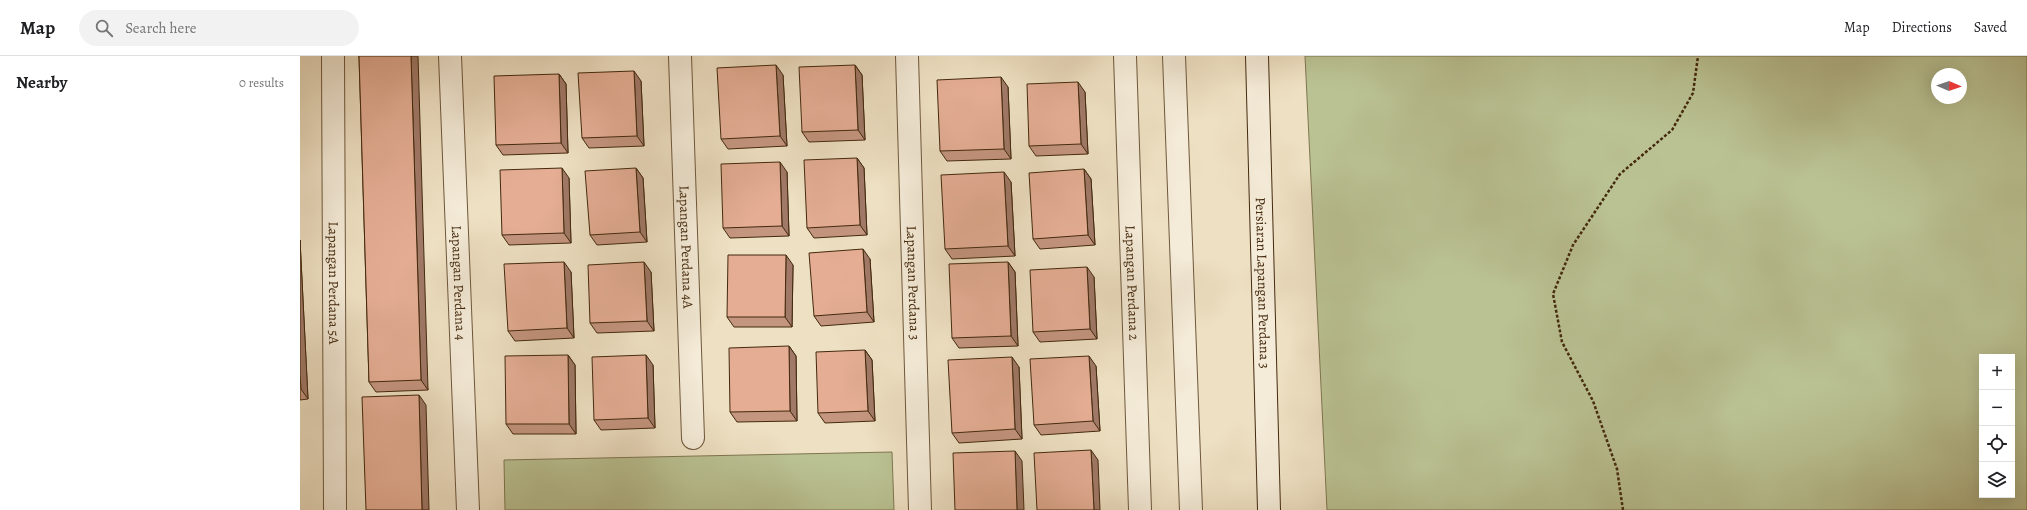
<!DOCTYPE html>
<meta charset="utf-8">
<style>
body{margin:0;font-family:Alegreya,serif;background:#f2f2f2;color:#202124}
.controls{position:absolute;right:12px;bottom:12px;display:grid;overflow:hidden;border-radius:0px;box-shadow:0 4px 16px #0002}
.controls button{width:36px;height:36px;display:grid;place-items:center;padding:0;border:0;border-bottom:1px solid #e0e0e0;background:#fff;color:#202124;font:20px sans-serif}
.compass{position:absolute;left:1631px;top:12px;width:36px;height:36px;border-radius:50%;background:#fff;box-shadow:0 4px 16px #0002;rotate:92deg}
.list{margin:0;padding:0;list-style:none}
h2{display:flex;justify-content:space-between;align-items:center;height:52px;margin:0;padding:0 16px;font-size:17px}
h2 small{font-size:13px;font-weight:400;color:#757577}
.icon{flex:none;width:22px;height:22px;fill:none;stroke:currentColor;stroke-width:2;stroke-linecap:round;stroke-linejoin:round}
.map{position:relative;flex:none;width:1727px;height:454px;overflow:hidden}
header{display:flex;align-items:center;gap:24px;box-sizing:border-box;height:56px;padding:0 20px;background:#fff;border-bottom:1px solid #e0e0e0}
header strong{font-size:19px}
nav{display:flex;gap:22px;margin-inline-start:auto;font-size:14px}
.search{width:280px;height:36px;background:#f2f2f2;display:flex;align-items:center;gap:10px;box-sizing:border-box;padding:0 14px;border-radius:22px;color:#757577;font-size:15px}
main{display:flex}
aside{flex:1;background:#fff}
.map>svg:first-child{display:block}
.green{fill:#bac293;stroke:#7e7650;fill-rule:evenodd}
.lines{fill:none;stroke-linecap:round;stroke-linejoin:round}
.street-casing{stroke:#6e573a;stroke-width:24}
.secondary-casing{stroke:#43290d;stroke-width:24}
.path{stroke:#43290d;stroke-width:2.5;stroke-dasharray:3 2;stroke-linecap:butt}
.street{stroke:#f4ebd8;stroke-width:22}
.secondary{stroke:#f4ebd8;stroke-width:22}
.wall{fill:#c4957f;stroke:#43290d}
.shaded-wall{fill:#a07968;stroke:#43290d}
.building{fill:#e4ad94;stroke:#43290d}
.labels{text-anchor:middle;stroke-width:3;stroke-linejoin:round;paint-order:stroke}
.street-label{font-size:14px;fill:#43290d;stroke:#f4ebd8}
</style>
<header>
<strong>Map</strong>
<div class="search"><svg class="icon" aria-label="search" viewBox="0 0 24 24"><circle cx="10" cy="10" r="6"/><path d="M15 15l6 6"/></svg>Search here</div>
<nav><a>Map</a><a>Directions</a><a>Saved</a></nav>
</header>
<main>
<aside>
<h2>Nearby<small>0 results</small></h2>
<ul class="list">
</ul>
</aside>
<div class="map">
<svg width="1727" height="454" viewBox="0 0 1727 454">
<rect width="100%" height="100%" fill="#eee0c3"/>
<filter id="stains"><feTurbulence type="fractalNoise" baseFrequency=".005" numOctaves="4"/><feColorMatrix values="0 0 0 0 .2 0 0 0 0 .09 0 0 0 0 .02 0 0 0 .5 -.17"/></filter>
<radialGradient id="worn" r=".72"><stop offset=".6" stop-color="#630" stop-opacity="0"/><stop offset="1" stop-color="#630" stop-opacity=".3"/></radialGradient>
<g class="green">
<path d="M1005,0H1727V454H1027ZM1637,18H1661V42H1637ZM1682,301H1712V439H1682Z"/>
<path d="M592,396L594,454H205L204,404Z"/>
</g>
<g class="lines">
<defs>
<g id="street">
<path id="s1" d="M33,0L35,454"/>
<path id="s2" d="M150,0L168,454"/>
<path id="s3" d="M380,0L393,382"/>
<path id="s4" d="M607,0L620,454"/>
<path id="s5" d="M825,0L840,454"/>
<path d="M874,0L891,454"/>
</g>
<g id="secondary">
<path id="s6" d="M957,0L969,454"/>
</g>
</defs>
<use href="#street" class="street-casing"/>
<use href="#secondary" class="secondary-casing"/>
<path class="path" d="M1323,454L1317,413L1293,345L1262,286L1253,238L1273,189L1320,118L1372,74L1393,37L1398,0"/>
<use href="#street" class="street"/>
<use href="#secondary" class="secondary"/>
</g>
<g class="wall">
<path d="M59,0L128,334L76,336L69,326Z"/>
<path d="M555,9L562,19L565,84L509,86L502,76Z"/>
<path d="M259,18L266,28L268,97L203,99L196,89Z"/>
<path d="M483,19L487,90L428,93L421,83Z"/>
<path d="M341,25L344,90L289,92L282,82Z"/>
<path d="M708,31L711,103L647,105L640,95Z"/>
<path d="M785,36L788,98L736,100L729,90Z"/>
<path d="M557,102L564,112L567,179L514,182L507,172Z"/>
<path d="M336,112L343,122L347,186L297,189L290,179Z"/>
<path d="M784,113L791,123L795,189L740,193L733,183Z"/>
<path d="M487,116L489,180L430,182L423,172Z"/>
<path d="M269,122L271,187L209,189L202,179Z"/>
<path d="M711,126L715,200L652,203L645,193Z"/>
<path d="M0,184L8,343L0,344Z"/>
<path d="M570,203L574,266L521,270L514,260Z"/>
<path d="M708,206L715,216L718,290L659,292L652,282Z"/>
<path d="M493,209L492,271H434L427,261Z"/>
<path d="M271,216L274,282L215,285L208,275Z"/>
<path d="M351,216L354,275L297,277L290,267Z"/>
<path d="M794,221L797,283L740,286L733,276Z"/>
<path d="M489,290L496,300L497,365L437,366L430,356Z"/>
<path d="M565,294L572,304L575,365L525,367L518,357Z"/>
<path d="M268,299L275,309L276,378H213L206,368Z"/>
<path d="M353,309L355,372L301,374L294,364Z"/>
<path d="M796,310L800,375L741,379L734,369Z"/>
<path d="M719,311L722,383L659,387L652,377Z"/>
</g>
<g class="shaded-wall">
<path d="M111,0H118L128,334L121,324Z"/>
<path d="M476,9L483,19L487,90L480,80Z"/>
<path d="M555,9L562,19L565,84L558,74Z"/>
<path d="M334,15L341,25L344,90L337,80Z"/>
<path d="M259,18L266,28L268,97L261,87Z"/>
<path d="M701,21L708,31L711,103L704,93Z"/>
<path d="M778,26L785,36L788,98L781,88Z"/>
<path d="M557,102L564,112L567,179L560,169Z"/>
<path d="M480,106L487,116L489,180L482,170Z"/>
<path d="M262,112L269,122L271,187L264,177Z"/>
<path d="M336,112L343,122L347,186L340,176Z"/>
<path d="M784,113L791,123L795,189L788,179Z"/>
<path d="M704,116L711,126L715,200L708,190Z"/>
<path d="M0,184L8,343L1,333L0,319Z"/>
<path d="M563,193L570,203L574,266L567,256Z"/>
<path d="M486,199L493,209L492,271L485,261Z"/>
<path d="M264,206L271,216L274,282L267,272Z"/>
<path d="M344,206L351,216L354,275L347,265Z"/>
<path d="M708,206L715,216L718,290L711,280Z"/>
<path d="M787,211L794,221L797,283L790,273Z"/>
<path d="M489,290L496,300L497,365L490,355Z"/>
<path d="M565,294L572,304L575,365L568,355Z"/>
<path d="M268,299L275,309L276,378L269,368Z"/>
<path d="M346,299L353,309L355,372L348,362Z"/>
<path d="M789,300L796,310L800,375L793,365Z"/>
<path d="M712,301L719,311L722,383L715,373Z"/>
<path d="M119,339L126,349L129,454H122Z"/>
<path d="M791,394L798,404L800,454H794Z"/>
<path d="M715,395L722,405L724,454H717Z"/>
</g>
<g class="building">
<path d="M59,0H111L121,324L69,326Z"/>
<path d="M476,9L480,80L421,83L417,12Z"/>
<path d="M555,9L558,74L502,76L499,11Z"/>
<path d="M334,15L337,80L282,82L278,17Z"/>
<path d="M259,18L261,87L196,89L194,20Z"/>
<path d="M701,21L704,93L640,95L637,24Z"/>
<path d="M778,26L781,88L729,90L727,28Z"/>
<path d="M557,102L560,169L507,172L504,104Z"/>
<path d="M480,106L482,170L423,172L421,108Z"/>
<path d="M262,112L264,177L202,179L200,114Z"/>
<path d="M336,112L340,176L290,179L285,115Z"/>
<path d="M784,113L788,179L733,183L729,117Z"/>
<path d="M704,116L708,190L645,193L641,119Z"/>
<path d="M563,193L567,256L514,260L509,197Z"/>
<path d="M428,199H486L485,261H427Z"/>
<path d="M264,206L267,272L208,275L204,208Z"/>
<path d="M344,206L347,265L290,267L288,209Z"/>
<path d="M708,206L711,280L652,282L649,208Z"/>
<path d="M787,211L790,273L733,276L730,214Z"/>
<path d="M489,290L490,355L430,356L429,292Z"/>
<path d="M565,294L568,355L518,357L516,296Z"/>
<path d="M268,299L269,368H206L205,300Z"/>
<path d="M346,299L348,362L294,364L292,301Z"/>
<path d="M789,300L793,365L734,369L730,303Z"/>
<path d="M712,301L715,373L652,377L648,304Z"/>
<path d="M119,339L122,454H66L62,341Z"/>
<path d="M791,394L794,454H737L734,397Z"/>
<path d="M715,395L717,454H655L653,397Z"/>
</g>
<g class="labels">
<g class="street-label">
<text dy="5" stroke="none"><textPath href="#s3" startOffset="191">Lapangan Perdana 4A</textPath></text>
<text dy="5" stroke="none"><textPath href="#s1" startOffset="227">Lapangan Perdana 5A</textPath></text>
<text dy="5" stroke="none"><textPath href="#s2" startOffset="227">Lapangan Perdana 4</textPath></text>
<text dy="5" stroke="none"><textPath href="#s4" startOffset="227">Lapangan Perdana 3</textPath></text>
<text dy="5" stroke="none"><textPath href="#s5" startOffset="227">Lapangan Perdana 2</textPath></text>
<text dy="5" stroke="none"><textPath href="#s6" startOffset="227">Persiaran Lapangan Perdana 3</textPath></text>
</g>
</g>
<rect width="100%" height="100%" filter="url(#stains)"/>
<rect width="100%" height="100%" fill="url(#worn)"/>
</svg>
<div class="controls">
<button>+</button>
<button>−</button>
<button><svg class="icon" aria-label="locate" viewBox="0 0 24 24"><circle cx="12" cy="12" r="6"/><path d="M12 2v4M12 18v4M2 12h4M18 12h4"/></svg></button>
<button><svg class="icon" aria-label="layers" viewBox="0 0 24 24"><path d="M12 4l9 5-9 5-9-5zM3 14l9 5 9-5"/></svg></button>
</div>
<svg class="compass" viewBox="-18 -18 36 36"><path d="M0-13l5 13h-10z" fill="#e53935"/><path d="M0 13l5-13h-10z" fill="#757577"/></svg>
</div>
</main>
